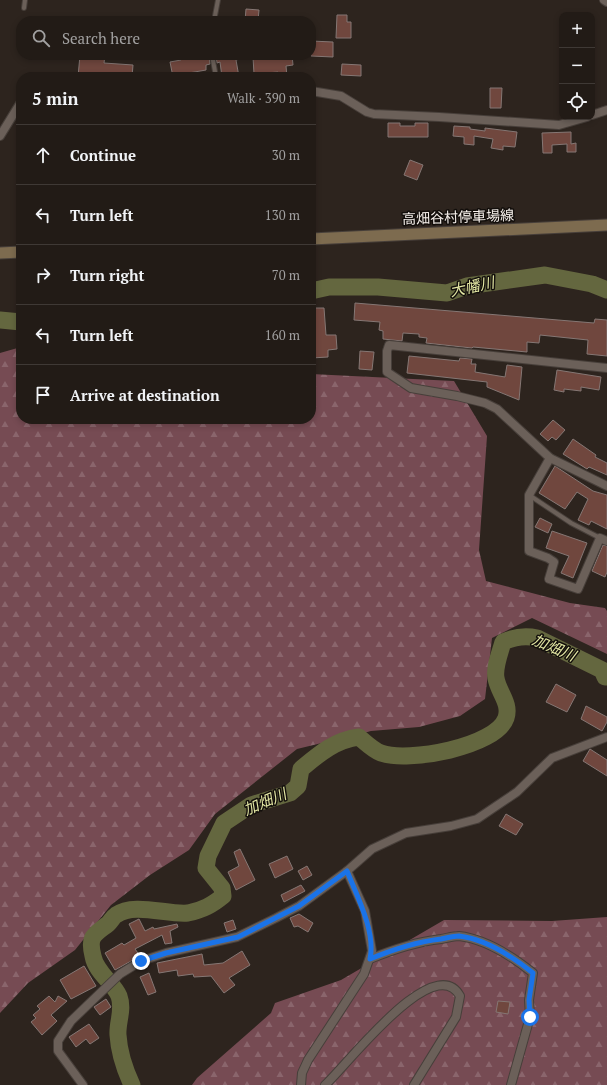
<!DOCTYPE html>
<meta charset="utf-8">
<style>
body{margin:0;font-family:"PT Serif","Noto Sans JP",serif;background:#2e2823;color:#f1f3f6}
.controls{position:absolute;right:12px;top:12px;display:grid;overflow:hidden;border-radius:8px;box-shadow:0 2px 6px #0003}
.controls button{width:36px;height:36px;display:grid;place-items:center;padding:0;border:0;border-bottom:1px solid #3f3935;background:#221b16;color:#f1f3f6;font:20px sans-serif}
.stop{position:absolute;width:12px;height:12px;margin:-9px;border:3px solid #1a73e8;border-radius:50%;background:#fff}
.stop.end{background:#1a73e8;border-color:#fff;box-shadow:0 1px 4px #0008}
.list{margin:0;padding:0;list-style:none}
h2{display:flex;justify-content:space-between;align-items:center;height:52px;margin:0;padding:0 16px;font-size:17px}
h2 small{font-size:13px;font-weight:400;color:#a2a1a1}
.list li{display:grid;grid-template-columns:26px 1fr auto;gap:12px;align-items:center;box-sizing:border-box;height:60px;padding:0 16px;border-top:1px solid #3f3935}
.list b{display:block;font-size:15px;white-space:nowrap}
.list em{font-size:13px;font-style:normal;color:#a2a1a1}
.icon{flex:none;width:22px;height:22px;fill:none;stroke:currentColor;stroke-width:2;stroke-linecap:round;stroke-linejoin:round}
.map{position:relative;flex:none;width:607px;height:1085px;overflow:hidden}
.search{position:absolute;background:#221b16;box-shadow:0 2px 6px #0003;left:16px;top:16px;width:300px;height:44px;display:flex;align-items:center;gap:10px;box-sizing:border-box;padding:0 14px;border-radius:16px;color:#a2a1a1;font-size:15px}
.panel{position:absolute;background:#221b16;box-shadow:0 2px 6px #0003;left:16px;top:72px;width:300px;height:352px;border-radius:16px}
.map>svg:first-child{display:block}
.forest{fill:url(#forest-firs)}
.lines{fill:none;stroke-linecap:round;stroke-linejoin:round}
.river{stroke:#64673f;stroke-width:17}
.building{fill:#70473e;stroke:#857774}
.lane-casing{stroke:#473f3a;stroke-width:6}
.street-casing{stroke:#473f3a;stroke-width:10}
.secondary-casing{stroke:#473f3a;stroke-width:13}
.lane{stroke:#6b6059;stroke-width:4}
.street{stroke:#6b6059;stroke-width:8}
.secondary{stroke:#7d6b4f;stroke-width:11}
.route{stroke:#1a73e8;stroke-width:5}
.labels{text-anchor:middle;stroke-width:3;stroke-linejoin:round;paint-order:stroke}
.street-label{font-size:14px;fill:#f8f2ed;stroke:#120e0b}
.water-label{font-size:15px;font-style:italic;fill:#e4e8a4;stroke:#120e0b}
</style>
<div class="map">
<svg width="607" height="1085" viewBox="0 0 607 1085">
<defs>
<pattern id="forest-firs" width="22" height="20" patternUnits="userSpaceOnUse"><rect width="22" height="20" fill="#764b53"/><path d="M5 1l3.5 6h-7zM16 11l3.5 6h-7z" fill="#8a656c"/></pattern>
</defs>
<rect width="100%" height="100%" fill="#2d241e"/>
<g class="forest">
<path d="M21,347V419H311V374L454,381L487,436L479,550L486,581L570,603L605,608L607,611V654L532,618L492,638L485,699L460,716L419,727L371,731L297,749L215,814L189,850L150,875L111,905L75,950L28,983L0,1013V353Z"/>
<path d="M607,917V1085H192L197,1078L271,1013L275,1003L341,980L444,920L552,921Z"/>
</g>
<g class="lines">
<g class="river">
<path d="M311,291L329,287H378L447,293L467,286L545,275L592,284L607,290"/>
<path d="M0,320L21,322"/>
<path d="M132,1085C125,1070 119,1052 118,1035C117,1022 124,1010 119,996C114,983 96,973 93,956C88,936 94,935 108,924C111,921 113,917 116,915C134,902 167,915 188,913C203,910 212,905 223,896L222,888L206,868L208,856L224,823L251,805L290,793L298,786L301,769C319,754 335,740 359,737C365,742 373,750 381,753C407,763 496,747 506,718C511,703 498,692 496,678C494,667 500,653 503,642C514,637 524,635 537,638L602,670L605,677H607"/>
</g>
</g>
<g class="building">
<path d="M246,9L259,10L258,21H245Z"/>
<path d="M337,15H347V22H351V38H336Z"/>
<path d="M311,41L333,42V57L311,56Z"/>
<path d="M80,55H105L104,63L133,65L132,77H78Z"/>
<path d="M181,55L193,56L209,55L210,64L206,65V70L183,74L184,77H173L170,62L181,60Z"/>
<path d="M216,55H239L240,59L236,60L239,77H222L220,62L217,63Z"/>
<path d="M292,55L293,65L286,66L287,77H278V72L254,74L253,57Z"/>
<path d="M342,64L361,65V76L341,75Z"/>
<path d="M490,88H502L501,108H490Z"/>
<path d="M388,123H400V126H415V123H428V137H388Z"/>
<path d="M454,126L470,127V129L485,131V128L517,132L515,147L503,146V150L491,148L493,139L474,136V145L464,144V137L453,136Z"/>
<path d="M571,132V144L576,143V152H567V144L552,145V153H543L542,133Z"/>
<path d="M410,160L423,165L417,180L404,175Z"/>
<path d="M355,303L594,323L595,319L607,320V356L587,354L588,340L540,335L539,343L527,342V352L473,347L472,348L426,343L427,338L419,337V334L403,333L402,341L383,339V331L379,330L380,322L354,320Z"/>
<path d="M311,308H324L326,335H336L337,349L328,350V357L311,358Z"/>
<path d="M360,351L374,352L372,370L359,369Z"/>
<path d="M409,356L459,361L460,358L472,359L471,364H476L475,372L505,377L507,365L522,367L519,400L487,387V382L407,373Z"/>
<path d="M557,370L601,377L599,390L581,387V391L564,389V392L554,390Z"/>
<path d="M553,420L565,430L556,440L552,437L548,441L540,434Z"/>
<path d="M573,439L596,455L595,457L607,463V475L589,467L587,469L563,454Z"/>
<path d="M555,466L593,491L607,495V529L591,521L589,525L578,520L588,499L577,492L565,509L539,493Z"/>
<path d="M540,518L552,524L548,533L535,527Z"/>
<path d="M552,531L587,543L573,578L561,573L569,556L546,548Z"/>
<path d="M603,545L607,546V572L605,577L592,571Z"/>
<path d="M556,684L576,695L567,712L546,702Z"/>
<path d="M586,706L607,717V722L602,731L581,719Z"/>
<path d="M590,749L607,760V776L583,761Z"/>
<path d="M506,814L523,824L516,835L499,826Z"/>
<path d="M240,849L255,880L236,890L228,872L239,866L234,852Z"/>
<path d="M287,856L293,869L275,878L269,864Z"/>
<path d="M307,866L312,875L303,880L298,871Z"/>
<path d="M301,885L305,891L284,902L281,895Z"/>
<path d="M299,914L313,923L308,932L298,926L294,927L290,918Z"/>
<path d="M139,919L145,931L153,927L154,929L177,924L178,927L170,931L172,943L165,944L162,935L135,949L140,956L115,970L105,953L122,943L124,945L136,938L129,924Z"/>
<path d="M233,920L236,929L227,932L224,923Z"/>
<path d="M242,951L250,965L229,978L235,985L224,993L211,976L194,977L193,974L178,976L177,970L159,973L157,963L202,954L204,965L223,963Z"/>
<path d="M84,966L96,986L71,999L60,980Z"/>
<path d="M149,973L156,992L148,995L140,977Z"/>
<path d="M49,996L55,1002L58,996L67,1001L51,1015L57,1021L42,1035L31,1022L36,1018L33,1015L40,1009L37,1006Z"/>
<path d="M106,999L111,1007L100,1015L94,1007Z"/>
<path d="M498,1001L510,1002L508,1014L496,1012Z"/>
<path d="M89,1024L99,1038L90,1044L86,1039L76,1047L69,1037Z"/>
</g>
<g class="lines">
<defs>
<g id="lane">
<path d="M24,8L25,0"/>
<path d="M214,21L218,0"/>
<path d="M212,55L216,77"/>
<path d="M529,495L571,523L600,538"/>
</g>
<g id="street">
<path d="M604,0L607,2"/>
<path d="M311,91L341,96L367,112L374,114L439,117L559,125L587,117"/>
<path d="M592,115L607,110"/>
<path d="M0,136L21,102"/>
<path d="M607,368L389,345L387,351V372L411,388L457,396L485,403L497,409L550,458L607,486"/>
<path d="M550,458L529,495V551L548,558L554,562L549,579L578,589L600,538L607,541"/>
<path d="M370,959C394,949 415,942 441,939C447,938 453,936 459,936C486,939 513,957 533,973L529,1000L530,1017L511,1085"/>
<path d="M83,1085L58,1051V1041L71,1021L120,974L141,961L166,953L237,937L276,918L299,906L347,871L372,849L406,833L451,826L477,819L517,792L552,758L607,737"/>
<path d="M301,1085L302,1073L308,1060L364,974L372,951L365,911L347,871"/>
<path d="M325,1085C344,1069 434,949 460,996L456,1017L414,1085"/>
</g>
<g id="secondary">
<path d="M311,239L607,225"/>
<path d="M0,253L21,252"/>
</g>
</defs>
<use href="#lane" class="lane-casing"/>
<use href="#street" class="street-casing"/>
<use href="#secondary" class="secondary-casing"/>
<use href="#lane" class="lane"/>
<use href="#street" class="street"/>
<use href="#secondary" class="secondary"/>
</g>
<g class="lines">
<path class="route" d="M141,961L166,953L238,937L299,906L347,871C357,896 376,932 370,959C394,949 415,942 441,939C447,938 453,936 459,936C485,939 513,957 533,973L529,1000L530,1017"/>
</g>
<g class="labels">
<g class="street-label">
<text transform="translate(458 217) rotate(-2)" y="5">高畑谷村停車場線</text>
</g>
<g class="water-label">
<text transform="translate(472 287) rotate(-12)" y="5">大幡川</text>
<text transform="translate(554 648) rotate(23)" y="5">加畑川</text>
<text transform="translate(265 802) rotate(-23)" y="5">加畑川</text>
</g>
</g>
</svg>
<div class="controls">
<button>+</button>
<button>−</button>
<button><svg class="icon" aria-label="locate" viewBox="0 0 24 24"><circle cx="12" cy="12" r="6"/><path d="M12 2v4M12 18v4M2 12h4M18 12h4"/></svg></button>
</div>
<div class="stop" style="left:530px;top:1017px"></div>
<div class="stop end" style="left:141px;top:961px"></div>
<div class="search"><svg class="icon" aria-label="search" viewBox="0 0 24 24"><circle cx="10" cy="10" r="6"/><path d="M15 15l6 6"/></svg>Search here</div>
<section class="panel">
<h2>5 min<small>Walk · 390 m</small></h2>
<ul class="list">
<li><svg class="icon" aria-label="ahead" viewBox="0 0 24 24"><path d="M12 20V5M6 11l6-6 6 6"/></svg><div><b>Continue</b></div><em>30 m</em></li>
<li><svg class="icon" aria-label="left" viewBox="0 0 24 24"><path d="M17 20v-9H6M10 6l-5 5 5 5"/></svg><div><b>Turn left</b></div><em>130 m</em></li>
<li><svg class="icon" aria-label="right" viewBox="0 0 24 24"><path d="M7 20v-9h11M14 6l5 5-5 5"/></svg><div><b>Turn right</b></div><em>70 m</em></li>
<li><svg class="icon" aria-label="left" viewBox="0 0 24 24"><path d="M17 20v-9H6M10 6l-5 5 5 5"/></svg><div><b>Turn left</b></div><em>160 m</em></li>
<li><svg class="icon" aria-label="arrive" viewBox="0 0 24 24"><path d="M6 21V4h12l-3 4 3 4H6"/></svg><div><b>Arrive at destination</b></div></li>
</ul>
</section>
</div>
